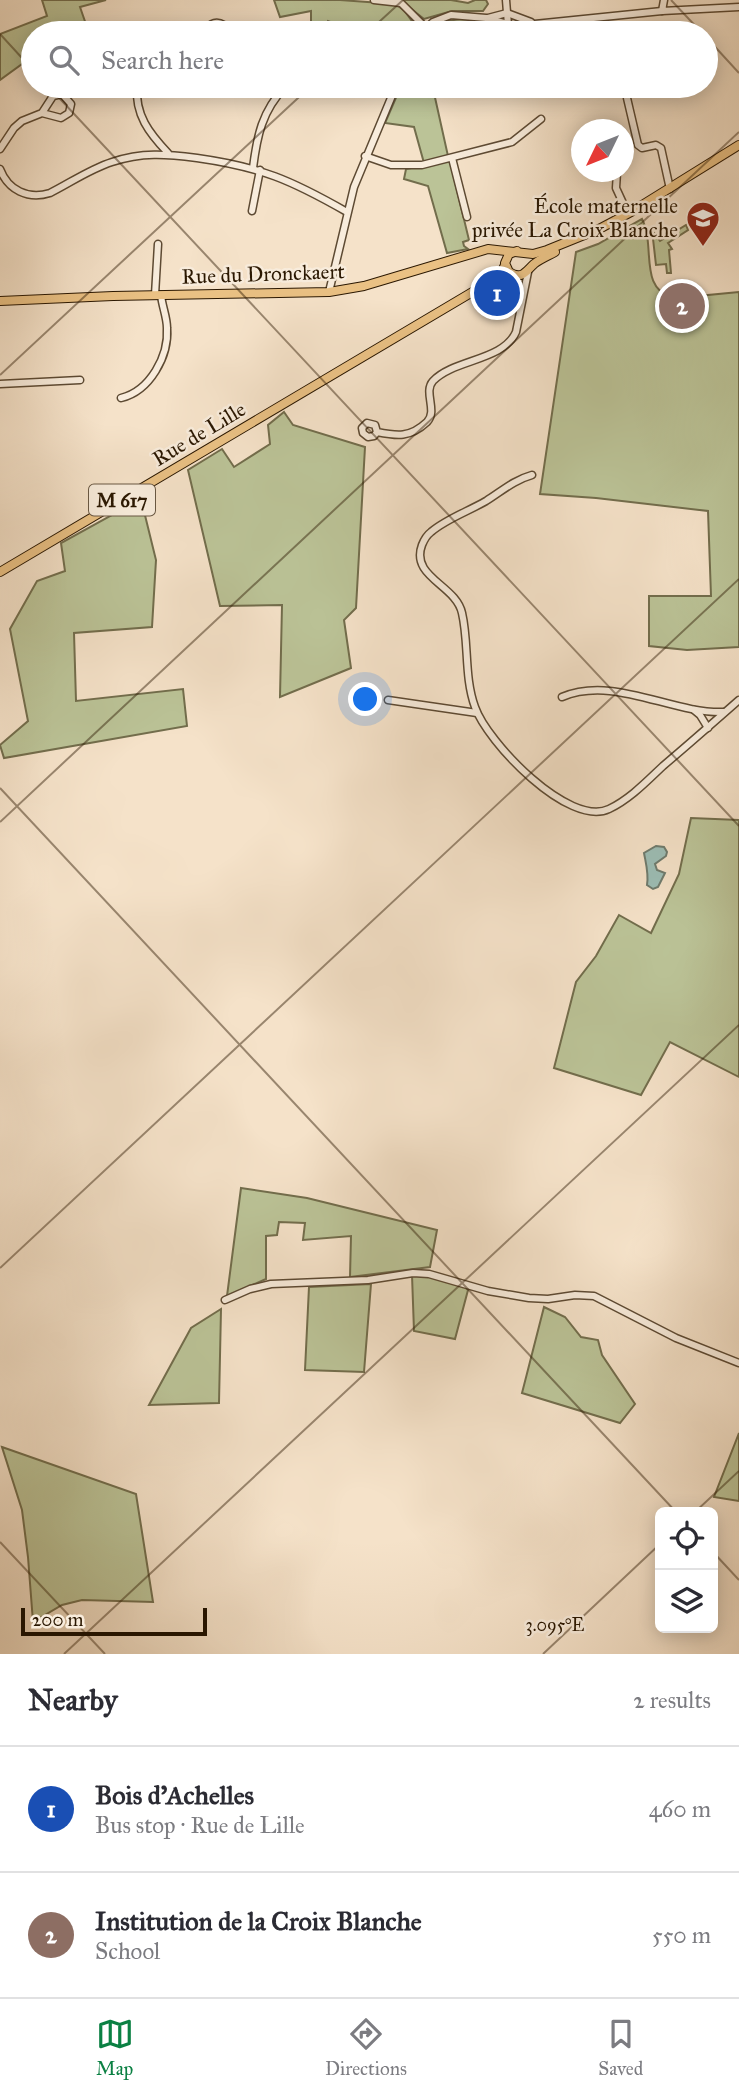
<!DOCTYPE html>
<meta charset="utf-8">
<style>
body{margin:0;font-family:"IM FELL Great Primer",serif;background:#f2f2f3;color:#2b2b33}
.controls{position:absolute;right:21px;bottom:21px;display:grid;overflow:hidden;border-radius:10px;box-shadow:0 4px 18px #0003}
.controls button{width:63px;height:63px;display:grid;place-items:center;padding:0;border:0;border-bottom:2px solid #e1e1e2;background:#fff;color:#2b2b33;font:35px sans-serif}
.compass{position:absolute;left:571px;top:119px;width:63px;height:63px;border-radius:50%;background:#fff;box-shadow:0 4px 18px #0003;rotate:227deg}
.scale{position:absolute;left:21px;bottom:18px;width:186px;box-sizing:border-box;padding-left:7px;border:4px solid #2a1701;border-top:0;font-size:19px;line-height:24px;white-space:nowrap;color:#2a1701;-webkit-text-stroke:5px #f8ecdc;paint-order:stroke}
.you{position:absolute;left:366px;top:700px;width:24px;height:24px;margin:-18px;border:5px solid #fff;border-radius:50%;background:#1a73e8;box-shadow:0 0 0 10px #1a73e833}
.badge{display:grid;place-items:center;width:46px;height:46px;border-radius:50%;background:#0b8043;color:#fff;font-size:23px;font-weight:700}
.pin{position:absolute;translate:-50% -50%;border:4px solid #fff;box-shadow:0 2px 7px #0006}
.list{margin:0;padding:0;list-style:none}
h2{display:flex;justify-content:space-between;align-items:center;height:91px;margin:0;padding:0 28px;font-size:30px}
h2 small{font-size:23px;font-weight:400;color:#7c7c81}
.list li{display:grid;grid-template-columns:46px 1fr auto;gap:21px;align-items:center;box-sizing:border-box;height:126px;padding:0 28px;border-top:2px solid #e1e1e2}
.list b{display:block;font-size:26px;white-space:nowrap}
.list p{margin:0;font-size:23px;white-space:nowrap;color:#7c7c81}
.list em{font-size:23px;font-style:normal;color:#7c7c81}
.icon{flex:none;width:38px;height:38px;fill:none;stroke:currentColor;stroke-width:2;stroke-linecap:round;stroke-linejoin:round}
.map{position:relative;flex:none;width:739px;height:1654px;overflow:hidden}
.search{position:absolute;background:#fff;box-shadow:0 4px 18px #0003;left:21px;right:21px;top:21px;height:77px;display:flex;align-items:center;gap:18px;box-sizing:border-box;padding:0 24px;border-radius:38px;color:#7c7c81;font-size:26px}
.sheet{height:343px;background:#fff}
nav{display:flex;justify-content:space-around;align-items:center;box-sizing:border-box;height:98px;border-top:2px solid #e1e1e2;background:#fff;font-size:19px;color:#7c7c81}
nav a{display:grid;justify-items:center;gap:4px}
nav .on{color:#0b8043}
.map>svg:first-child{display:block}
.green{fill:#bbc397;stroke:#726d4c;stroke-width:2}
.water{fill:#9cbeb6;stroke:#6e7b6e;stroke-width:2}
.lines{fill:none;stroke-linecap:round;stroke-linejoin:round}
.minor-casing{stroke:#5d4a33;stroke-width:9}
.major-casing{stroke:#2a1701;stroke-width:10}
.minor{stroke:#f8ecdc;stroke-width:6}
.major{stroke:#eac184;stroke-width:8}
.ticks{fill:none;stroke:#2a1701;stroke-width:2;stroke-opacity:0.45}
.labels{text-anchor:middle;stroke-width:5;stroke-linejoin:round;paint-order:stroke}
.shield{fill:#f8ecdc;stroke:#685743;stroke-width:2}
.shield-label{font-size:19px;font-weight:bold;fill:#2a1701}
.poi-label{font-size:21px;fill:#2a1701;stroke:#f8ecdc;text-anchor:end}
.street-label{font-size:21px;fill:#2a1701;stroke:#f8ecdc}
.ticks-label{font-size:18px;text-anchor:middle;fill:#2a1701;stroke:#f8ecdc;stroke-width:5;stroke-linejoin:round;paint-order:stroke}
</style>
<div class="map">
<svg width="739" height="1654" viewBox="0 0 739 1654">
<rect width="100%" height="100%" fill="#f5e2c9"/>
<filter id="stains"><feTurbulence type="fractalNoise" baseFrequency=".00286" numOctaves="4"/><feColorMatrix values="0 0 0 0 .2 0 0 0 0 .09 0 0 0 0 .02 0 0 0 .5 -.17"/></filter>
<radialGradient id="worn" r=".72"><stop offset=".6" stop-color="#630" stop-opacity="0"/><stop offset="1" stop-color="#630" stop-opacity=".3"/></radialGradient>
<g class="green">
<path d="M42,0H106L80,7L89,33H33V56L0,80V34L47,16Z"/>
<path d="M274,0H340L395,4L404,10L414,24L411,33H359L328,21L324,33H311V11L280,17Z"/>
<path d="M400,0H451L468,3L475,0H486L488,4L483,11H452L424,19Z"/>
<path d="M460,19H480L510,28L511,33L491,31V33H426L441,22Z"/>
<path d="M401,86H413L434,93L448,156L424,163L414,127L385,123Z"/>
<path d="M450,161L469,240L463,242L464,246L468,249L447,253L428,186L404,179L406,169Z"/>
<path d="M642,219C656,246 638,288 673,298L675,304H680L682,308L698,306V296L739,292V647L687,650L649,646V596H711L708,511L596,498L540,494L576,252L598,244Z"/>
<path d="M686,225L688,230L668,243L672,249L669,250L671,273H667L666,264L656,265L652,230L660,241Z"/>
<path d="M284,412L293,425L365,447L356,608L344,620L351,668L280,697L282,605L220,606L188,470L222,449L234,467L270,444L268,425Z"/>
<path d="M141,499L156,560L152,627L74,633L76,701L183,689L187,726L4,758L0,745L28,721L10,629L37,581L65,571L61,543Z"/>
<path d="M691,818L739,820V1077L670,1042L641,1095L554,1068L576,982L596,956L619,915L651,933L679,874Z"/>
<path d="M241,1188L307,1198L437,1230L430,1267L350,1277L351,1236L303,1240L305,1223L279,1222L277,1235L266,1236V1279L227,1296Z"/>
<path d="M412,1275L431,1276L464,1286L468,1290L455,1339L414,1331Z"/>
<path d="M371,1284L364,1372L305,1370L309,1287Z"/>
<path d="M544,1307L565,1317L581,1337L598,1340L602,1355L635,1404L620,1423L522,1393Z"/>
<path d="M221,1309L219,1403L149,1405L191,1328Z"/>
<path d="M739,1433V1501L714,1497Z"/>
<path d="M2,1447L136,1494L153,1602L82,1600L62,1605L33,1622L28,1557L22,1510Z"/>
</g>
<path class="water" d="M656,846L664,847L667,852L666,856L655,864L657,870L665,873L658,887L653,889L647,885C649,874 646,864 644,853Z"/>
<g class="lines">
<defs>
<g id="minor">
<path d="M374,0L401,3L426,28"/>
<path d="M506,0L508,25"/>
<path d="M664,0L662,11L739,7"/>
<path d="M488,18L507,13L531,22"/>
<path d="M202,33C208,26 214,19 224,25L228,33"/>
<path d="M421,33L433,22L451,15L486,18L515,26L662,11"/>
<path d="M137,86C135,115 149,133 168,153"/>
<path d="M627,98L638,145L642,148L656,145L661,148L670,189"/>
<path d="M0,149L14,128L22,121L42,113L53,96L62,94L71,104L69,113L61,118L42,113"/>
<path d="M365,156L391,165H422L512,142L541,119"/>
<path d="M452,158L467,217"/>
<path d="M253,168C257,136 262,111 285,87L298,86"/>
<path d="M0,169C8,190 28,200 50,193C70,183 90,169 112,162C142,152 166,154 197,158C261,167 291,180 347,212"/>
<path d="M617,172L616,188L628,214"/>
<path d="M252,211L260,170"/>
<path d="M329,292L354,187L396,86"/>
<path d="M155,295L158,244"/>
<path d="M0,384L80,380"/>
<path d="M121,398C150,391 169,356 167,328C167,317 162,306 161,295"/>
<path d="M377,432L375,425L367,423L362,428L363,433L368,437L374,436L377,432C397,436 410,438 427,422C438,411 423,392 433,381C454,359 503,361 516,332L528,272"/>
<path d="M532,475C514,480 502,491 486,501C469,511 446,519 431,532C427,535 424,540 422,545C410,577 456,585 462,613C469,643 464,677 475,707C487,742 569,828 609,809C630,799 647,781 663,766C689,744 714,722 739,700"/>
<path d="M562,697C614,675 671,714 724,712"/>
<path d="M388,700L477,713"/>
<path d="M694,710L700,715L708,728"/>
<path d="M225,1300L250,1289L271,1284L368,1280L413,1273L429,1274L488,1291L529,1298L548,1299L575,1295L594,1296L676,1338L739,1363"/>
</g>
<g id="major">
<path d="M517,251L509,254L505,263L509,272C522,280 525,272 534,264C540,259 548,256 555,252"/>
<path d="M491,287L515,276"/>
<path d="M0,301L113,296L329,292L364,286L488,249L533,254L547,250L599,229L631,212L739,145"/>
<path d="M0,572L491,281L501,273L505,265"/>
</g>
</defs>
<use href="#minor" class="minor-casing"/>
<use href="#major" class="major-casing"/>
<use href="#minor" class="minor"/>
<use href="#major" class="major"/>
</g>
<path class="ticks" d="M671,0L702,33M367,33L403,0M0,34L33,70M706,37L739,73M48,86L739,826M0,375L311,86M0,788L676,1512M0,822L739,132M0,1268L739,579M695,1512L739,1471M0,1542L105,1654M713,1552L739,1580M64,1654L739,1025M543,1654L660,1544"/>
<defs>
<symbol id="school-pin" viewBox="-11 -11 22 30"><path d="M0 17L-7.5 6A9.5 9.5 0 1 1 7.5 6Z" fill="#8f2418" stroke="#f8ecdc"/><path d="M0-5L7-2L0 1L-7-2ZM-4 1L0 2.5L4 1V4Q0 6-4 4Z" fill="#fff"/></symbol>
</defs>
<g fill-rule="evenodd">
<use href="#school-pin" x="684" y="199" width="38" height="52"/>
</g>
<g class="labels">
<rect class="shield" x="89" y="484.5" width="66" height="31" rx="5"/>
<g class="shield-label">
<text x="122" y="507">M 617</text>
</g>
<g class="poi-label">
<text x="678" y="213">École maternelle<tspan x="678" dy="24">privée La Croix Blanche</tspan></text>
</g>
<g class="street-label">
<text transform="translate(263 274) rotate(-2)" y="7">Rue du Dronckaert</text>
<text transform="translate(199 434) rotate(-31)" y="7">Rue de Lille</text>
</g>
</g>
<g class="ticks-label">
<text x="555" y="1631">3.095°E</text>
</g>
<rect width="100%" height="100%" filter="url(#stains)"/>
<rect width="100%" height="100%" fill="url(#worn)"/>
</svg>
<div class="controls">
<button><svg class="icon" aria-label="locate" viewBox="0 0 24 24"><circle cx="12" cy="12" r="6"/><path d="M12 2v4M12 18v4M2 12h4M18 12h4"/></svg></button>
<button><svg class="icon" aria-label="layers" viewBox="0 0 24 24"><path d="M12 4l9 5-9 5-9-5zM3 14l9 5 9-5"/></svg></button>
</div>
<svg class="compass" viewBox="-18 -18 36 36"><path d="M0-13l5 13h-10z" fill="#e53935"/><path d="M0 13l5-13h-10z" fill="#7c7c81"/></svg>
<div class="scale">200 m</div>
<div class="you"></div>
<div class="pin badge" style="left:497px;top:293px;background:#1a4fb4">1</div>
<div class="pin badge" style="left:682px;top:306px;background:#8d6e63">2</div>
<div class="search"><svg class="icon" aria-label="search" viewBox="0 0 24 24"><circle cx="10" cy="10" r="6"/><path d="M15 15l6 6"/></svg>Search here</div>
</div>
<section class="sheet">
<h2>Nearby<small>2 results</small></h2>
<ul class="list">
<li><span class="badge" style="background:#1a4fb4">1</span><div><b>Bois d'Achelles</b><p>Bus stop · Rue de Lille</p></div><em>460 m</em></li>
<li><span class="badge" style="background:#8d6e63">2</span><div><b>Institution de la Croix Blanche</b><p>School</p></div><em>550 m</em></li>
</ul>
</section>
<nav>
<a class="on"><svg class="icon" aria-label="map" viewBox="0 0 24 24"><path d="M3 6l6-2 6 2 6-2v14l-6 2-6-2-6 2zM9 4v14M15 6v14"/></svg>Map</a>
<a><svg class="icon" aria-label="directions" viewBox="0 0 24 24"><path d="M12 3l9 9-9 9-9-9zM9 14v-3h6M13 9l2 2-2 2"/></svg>Directions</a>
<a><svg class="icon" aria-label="saved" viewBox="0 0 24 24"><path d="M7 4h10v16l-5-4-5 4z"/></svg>Saved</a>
</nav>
